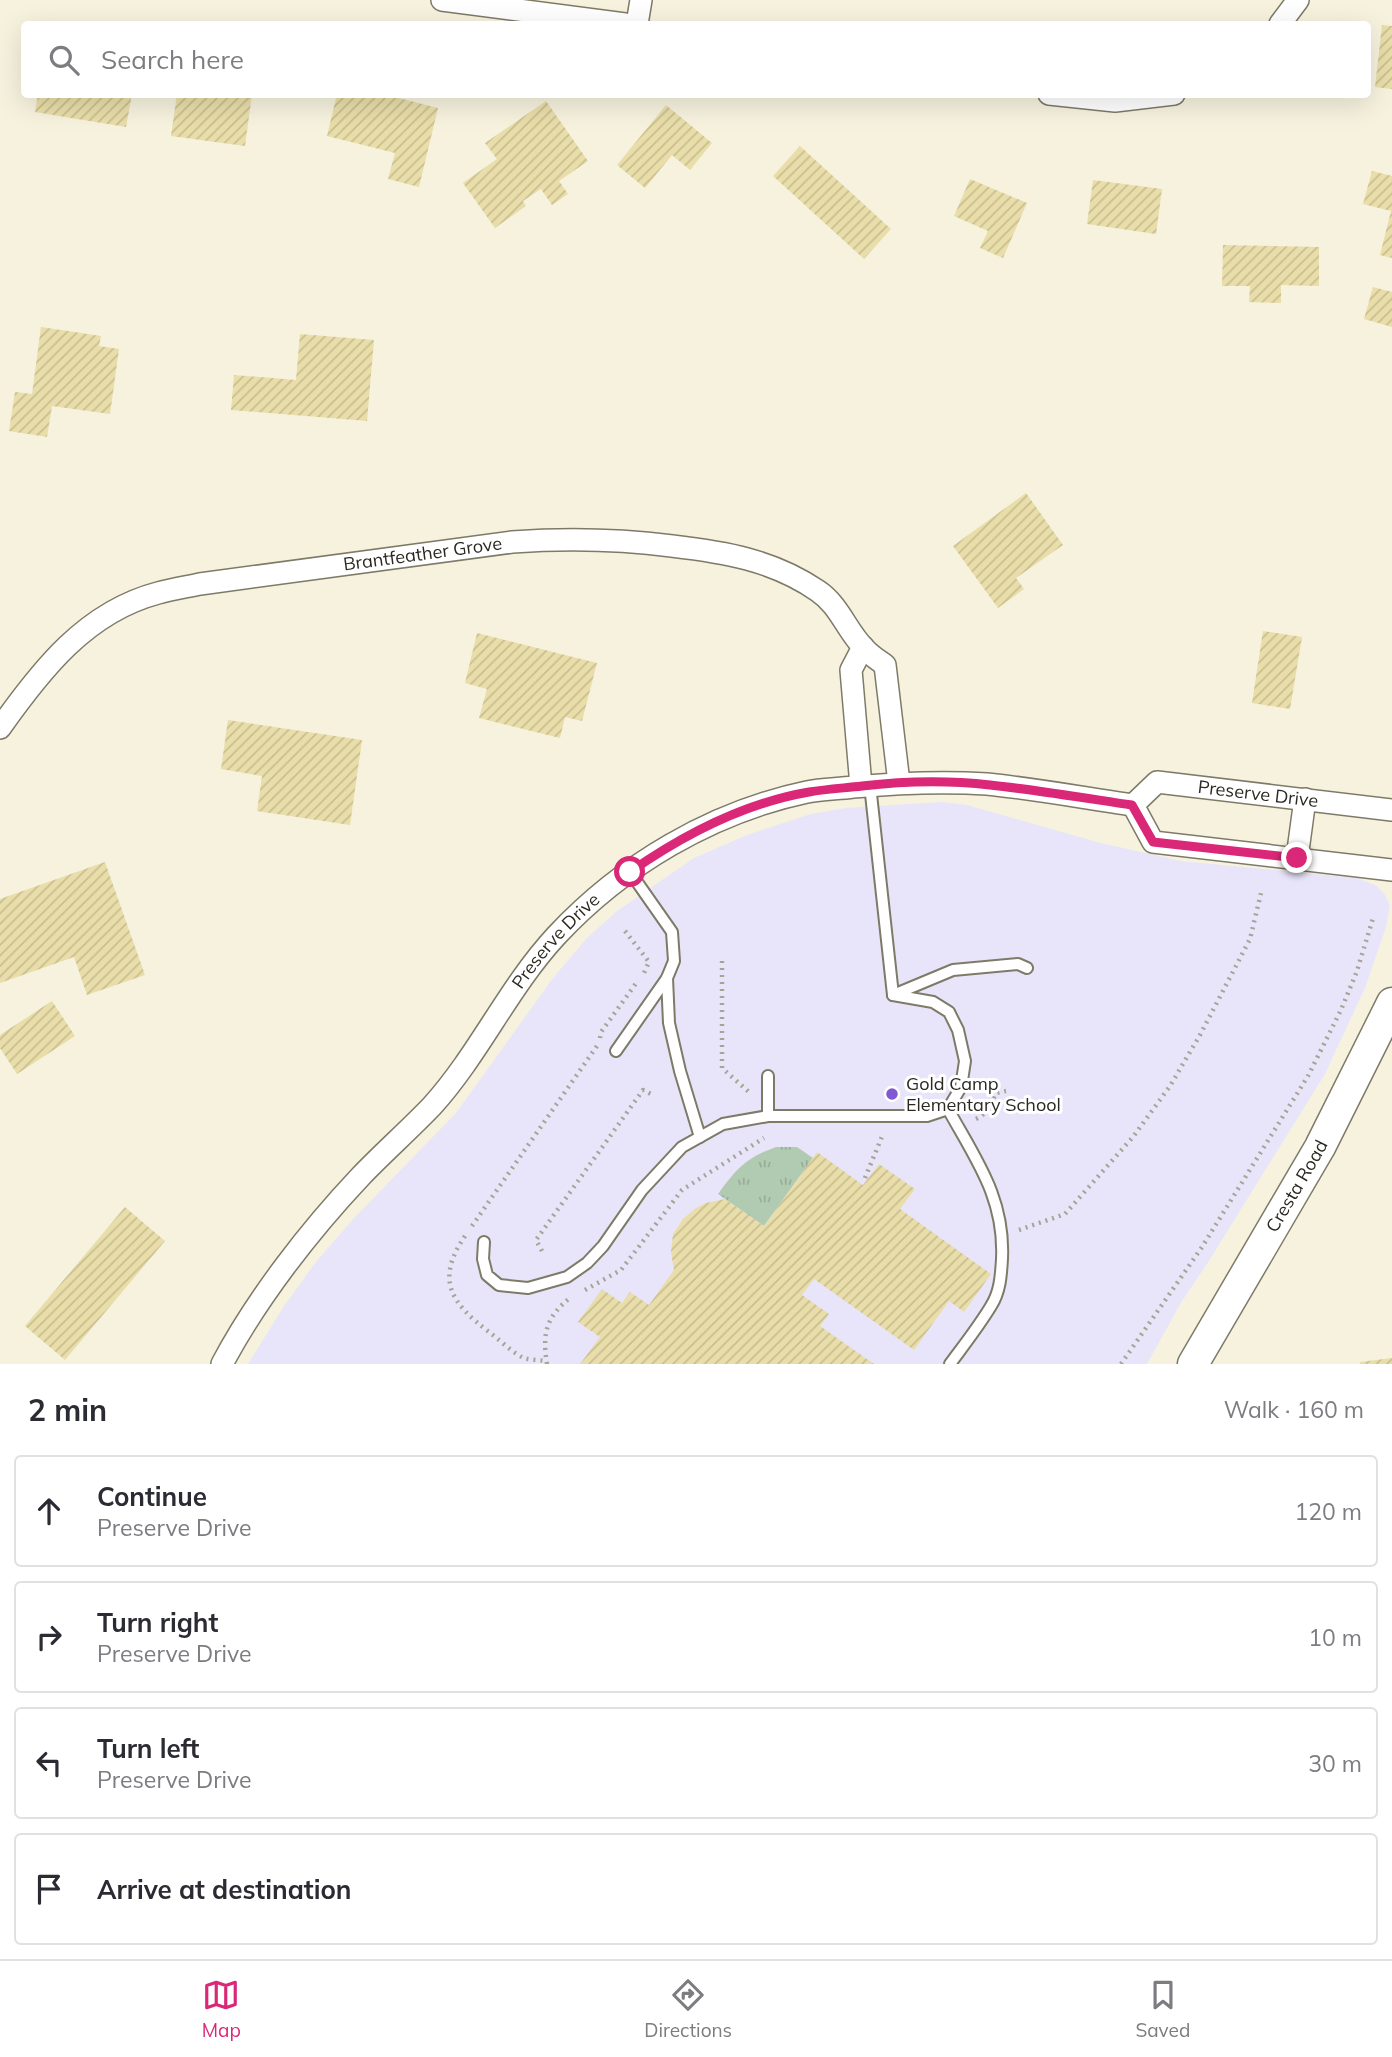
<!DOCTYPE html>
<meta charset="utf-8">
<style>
body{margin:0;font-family:Mulish,sans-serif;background:#f2f2f3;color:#2b2b33}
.stop{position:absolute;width:21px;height:21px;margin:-16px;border:5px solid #db2777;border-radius:50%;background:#fff}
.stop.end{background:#db2777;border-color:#fff;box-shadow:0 2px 7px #0008}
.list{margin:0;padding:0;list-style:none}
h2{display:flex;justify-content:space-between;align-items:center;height:91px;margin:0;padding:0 28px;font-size:30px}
h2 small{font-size:23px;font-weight:400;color:#7c7c81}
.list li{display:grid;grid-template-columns:46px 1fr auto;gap:21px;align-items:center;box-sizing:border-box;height:112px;margin:0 14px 14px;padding:0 14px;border:2px solid #e1e1e2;border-radius:7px}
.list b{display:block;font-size:26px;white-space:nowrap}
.list p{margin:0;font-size:23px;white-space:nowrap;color:#7c7c81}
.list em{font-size:23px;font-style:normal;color:#7c7c81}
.icon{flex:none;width:38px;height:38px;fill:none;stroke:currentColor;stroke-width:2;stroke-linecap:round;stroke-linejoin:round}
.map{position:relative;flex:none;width:1392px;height:1364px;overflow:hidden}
.search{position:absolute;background:#fff;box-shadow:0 7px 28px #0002;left:21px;right:21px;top:21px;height:77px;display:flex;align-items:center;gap:18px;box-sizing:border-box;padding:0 24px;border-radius:7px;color:#7c7c81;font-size:26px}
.sheet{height:595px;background:#fff}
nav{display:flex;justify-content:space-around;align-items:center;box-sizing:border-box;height:98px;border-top:2px solid #e1e1e2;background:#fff;font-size:19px;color:#7c7c81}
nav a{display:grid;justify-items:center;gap:4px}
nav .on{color:#db2777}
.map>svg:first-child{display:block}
.education{fill:#e8e5fb}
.grass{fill:url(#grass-tufts)}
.building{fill:url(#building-hatch)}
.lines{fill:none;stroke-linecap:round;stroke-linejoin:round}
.service-casing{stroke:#7e7a68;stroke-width:14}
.minor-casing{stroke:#7e7a68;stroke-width:24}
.secondary-casing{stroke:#7e7a68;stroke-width:33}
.path{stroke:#a7a495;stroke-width:4.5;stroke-dasharray:2 5;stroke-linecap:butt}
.service{stroke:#fff;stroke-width:10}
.minor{stroke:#fff;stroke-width:21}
.secondary{stroke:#fff;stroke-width:30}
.route{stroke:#db2777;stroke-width:9}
.poi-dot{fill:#8258d2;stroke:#fff;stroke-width:2.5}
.labels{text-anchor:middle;stroke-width:6;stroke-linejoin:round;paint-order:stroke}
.street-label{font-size:18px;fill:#2a2821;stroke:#fff}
.poi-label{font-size:18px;fill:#2a2821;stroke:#fff;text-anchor:start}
</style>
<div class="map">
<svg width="1392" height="1364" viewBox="0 0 1392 1364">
<defs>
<pattern id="grass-tufts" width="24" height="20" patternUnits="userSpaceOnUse" patternTransform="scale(1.75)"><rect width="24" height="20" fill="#b1cab2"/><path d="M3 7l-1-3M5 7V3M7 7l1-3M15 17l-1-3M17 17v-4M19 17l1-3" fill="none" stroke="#98ae99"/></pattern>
<pattern id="building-hatch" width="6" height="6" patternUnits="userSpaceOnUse" patternTransform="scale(1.75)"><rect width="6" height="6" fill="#e9dea9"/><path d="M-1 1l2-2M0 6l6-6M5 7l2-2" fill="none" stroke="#c8be91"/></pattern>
</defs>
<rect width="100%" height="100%" fill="#f6f2de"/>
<path class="education" d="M941,802L967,805L1101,843L1181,861L1357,878L1377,886L1385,895L1390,906L1386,927L1365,988L1325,1074L1207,1264L1182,1301L1147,1364H248L284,1306L315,1263L355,1217L456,1113L553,978L587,938L617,911L694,858L747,835L811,814L846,808Z"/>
<path class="grass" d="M776,1147H797L813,1158L764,1226L718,1194C737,1168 746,1158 776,1147Z"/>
<g class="building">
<path d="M1382,25L1392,26V89L1375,87Z"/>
<path d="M38,94H132L126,127L35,112Z"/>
<path d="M177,94H252L245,146L171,136Z"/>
<path d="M337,94H383L438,108L419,187L388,179L395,153L327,136Z"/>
<path d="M546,101L588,161L559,181L568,194L552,205L541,189L523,201L526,206L495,228L463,183L497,159L485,143Z"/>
<path d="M666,105L712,143L690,170L672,155L645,188L617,165Z"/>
<path d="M800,146L891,229L864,259L773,176Z"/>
<path d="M1372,171L1392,176V258L1380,255L1391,211L1363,204Z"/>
<path d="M970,179L1027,203L1003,258L980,248L988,231L954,216Z"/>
<path d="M1093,180L1162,189L1156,234L1087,224Z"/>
<path d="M1223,245L1319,247V286L1281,285V303L1249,302L1250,286H1222Z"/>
<path d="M1373,287L1392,292V327L1364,319Z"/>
<path d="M41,327L101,336L99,346L119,349L110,414L52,406L47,437L9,431L15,392L32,394Z"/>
<path d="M300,334L374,340L367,421L231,410L234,375L296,380Z"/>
<path d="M1026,493L1063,545L1016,578L1024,589L998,608L953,546Z"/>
<path d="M1263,631L1302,637L1290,709L1252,703Z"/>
<path d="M477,633L597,663L582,721L565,717L560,738L479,718L487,689L465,683Z"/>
<path d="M228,720L362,740L350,825L257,811L262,776L221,769Z"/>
<path d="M105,862L145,975L87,995L74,957L0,983V899Z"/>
<path d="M52,1001L75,1036L17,1074L0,1048V1035Z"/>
<path d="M817,1152L863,1185L879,1164L915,1189L900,1209L991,1274L964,1312L949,1301L914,1350L814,1279L802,1295L829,1314L820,1326L874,1364H580L600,1337L578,1322L602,1289L622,1303L630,1292L649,1305L674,1270L671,1252L673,1234L683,1219L696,1208L706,1203L725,1199L764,1226Z"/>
<path d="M125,1207L165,1241L65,1360L25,1326Z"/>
<path d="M1392,1358V1364H1360V1362Z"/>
</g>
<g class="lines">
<defs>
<g id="service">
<path d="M870,785L893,995"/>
<path d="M667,978L669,1023L680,1071L700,1137"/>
<path d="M893,995L953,970L1018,964L1027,968"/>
<path d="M616,1051L667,978L674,961L672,932L630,872"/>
<path d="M768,1076V1116"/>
<path d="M948,1109C976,1160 1005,1198 1002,1259C1001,1276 1000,1292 991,1306C979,1326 964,1345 950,1364"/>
<path d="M484,1242L483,1259L487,1275L499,1285L528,1288L567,1277L587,1263L603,1246L642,1190L682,1147L723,1124L768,1116H927L948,1109L961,1087L965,1061L958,1030L949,1012L933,1002L893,995"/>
</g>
<g id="minor">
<path d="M442,0L625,24"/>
<path d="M637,24L641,0"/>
<path d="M1280,24L1298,0"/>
<path d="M1049,94L1115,101L1174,94"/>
<path id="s1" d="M0,728C41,670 86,612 158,593C172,589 186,587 200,584L512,542C566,538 618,539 672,546C724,552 773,560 818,591C839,605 847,631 864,648C870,655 878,660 885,665L899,783"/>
<path d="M861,786L851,670L863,647"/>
<path d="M1133,805L1153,842L1392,870"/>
<path id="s2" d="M1133,805L1157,782L1392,810"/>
<path d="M1297,858L1305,799"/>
<path id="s3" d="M222,1364C257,1298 310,1230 361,1176C384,1152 409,1130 432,1106C479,1054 508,988 556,936C622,865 712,812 807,792C822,789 838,789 853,787C898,783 942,781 987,784C1036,789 1084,798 1133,805"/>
</g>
<g id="secondary">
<path id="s4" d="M1193,1364L1320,1147L1392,1003"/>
</g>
</defs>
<use href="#service" class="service-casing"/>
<use href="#minor" class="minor-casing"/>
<use href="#secondary" class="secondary-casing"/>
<g class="path">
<path d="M625,931L649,962L643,975"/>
<path d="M722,961V1068L749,1092"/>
<path d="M600,1038L601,1032L637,982"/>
<path d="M976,1119C987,1114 991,1104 996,1093L1006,1091"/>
<path d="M865,1178L883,1134"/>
<path d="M472,1226L597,1046"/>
<path d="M1019,1230L1065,1214L1133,1137L1170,1086L1200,1035L1250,939L1262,889"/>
<path d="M465,1236C435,1280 451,1303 489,1332C499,1339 512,1353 524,1358C531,1360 539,1360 546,1361"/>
<path d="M542,1251L536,1240L643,1090L651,1094"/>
<path d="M585,1290L621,1270L682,1190L764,1138"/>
<path d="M547,1364C542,1333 546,1317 571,1297"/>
<path d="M1121,1364L1202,1247L1308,1076L1341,1010L1357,971L1374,915"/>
</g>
<use href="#service" class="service"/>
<use href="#minor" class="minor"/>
<use href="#secondary" class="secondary"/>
</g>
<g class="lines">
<path class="route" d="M630,872C683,835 745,803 809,792C827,789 845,788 862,786C904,781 947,780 990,785C1037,790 1085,798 1132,805L1153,842L1297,858"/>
</g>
<circle class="poi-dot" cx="892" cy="1094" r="7"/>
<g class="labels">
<g class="street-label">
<text dy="6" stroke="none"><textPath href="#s1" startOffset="480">Brantfeather Grove</textPath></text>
<text dy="6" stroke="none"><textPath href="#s2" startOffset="135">Preserve Drive</textPath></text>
<text dy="6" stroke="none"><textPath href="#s3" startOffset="541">Preserve Drive</textPath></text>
<text dy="6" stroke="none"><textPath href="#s4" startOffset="206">Cresta Road</textPath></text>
</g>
<g class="poi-label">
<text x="906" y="1090">Gold Camp<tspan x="906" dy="21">Elementary School</tspan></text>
</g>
</g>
</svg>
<div class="stop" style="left:630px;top:872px"></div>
<div class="stop end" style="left:1297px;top:858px"></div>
<div class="search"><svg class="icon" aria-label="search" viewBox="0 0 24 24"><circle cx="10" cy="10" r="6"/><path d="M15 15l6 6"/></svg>Search here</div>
</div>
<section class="sheet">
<h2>2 min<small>Walk · 160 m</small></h2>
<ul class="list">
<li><svg class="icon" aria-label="ahead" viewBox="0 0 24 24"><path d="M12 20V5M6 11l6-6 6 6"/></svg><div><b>Continue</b><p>Preserve Drive</p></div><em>120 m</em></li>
<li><svg class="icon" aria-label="right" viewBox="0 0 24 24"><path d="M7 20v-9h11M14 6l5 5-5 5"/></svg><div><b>Turn right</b><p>Preserve Drive</p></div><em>10 m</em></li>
<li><svg class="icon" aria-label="left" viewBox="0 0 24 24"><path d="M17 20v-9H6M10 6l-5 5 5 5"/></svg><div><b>Turn left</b><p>Preserve Drive</p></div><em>30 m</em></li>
<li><svg class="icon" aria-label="arrive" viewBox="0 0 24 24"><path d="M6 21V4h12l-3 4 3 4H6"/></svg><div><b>Arrive at destination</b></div></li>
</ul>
</section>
<nav>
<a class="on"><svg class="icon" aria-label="map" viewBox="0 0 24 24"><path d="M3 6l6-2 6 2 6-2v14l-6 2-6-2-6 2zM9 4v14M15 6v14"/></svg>Map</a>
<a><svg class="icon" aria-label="directions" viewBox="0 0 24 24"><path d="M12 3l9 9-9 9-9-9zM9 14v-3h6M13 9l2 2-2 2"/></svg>Directions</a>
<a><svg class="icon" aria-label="saved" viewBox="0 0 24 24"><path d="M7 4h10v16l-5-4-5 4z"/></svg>Saved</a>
</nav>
